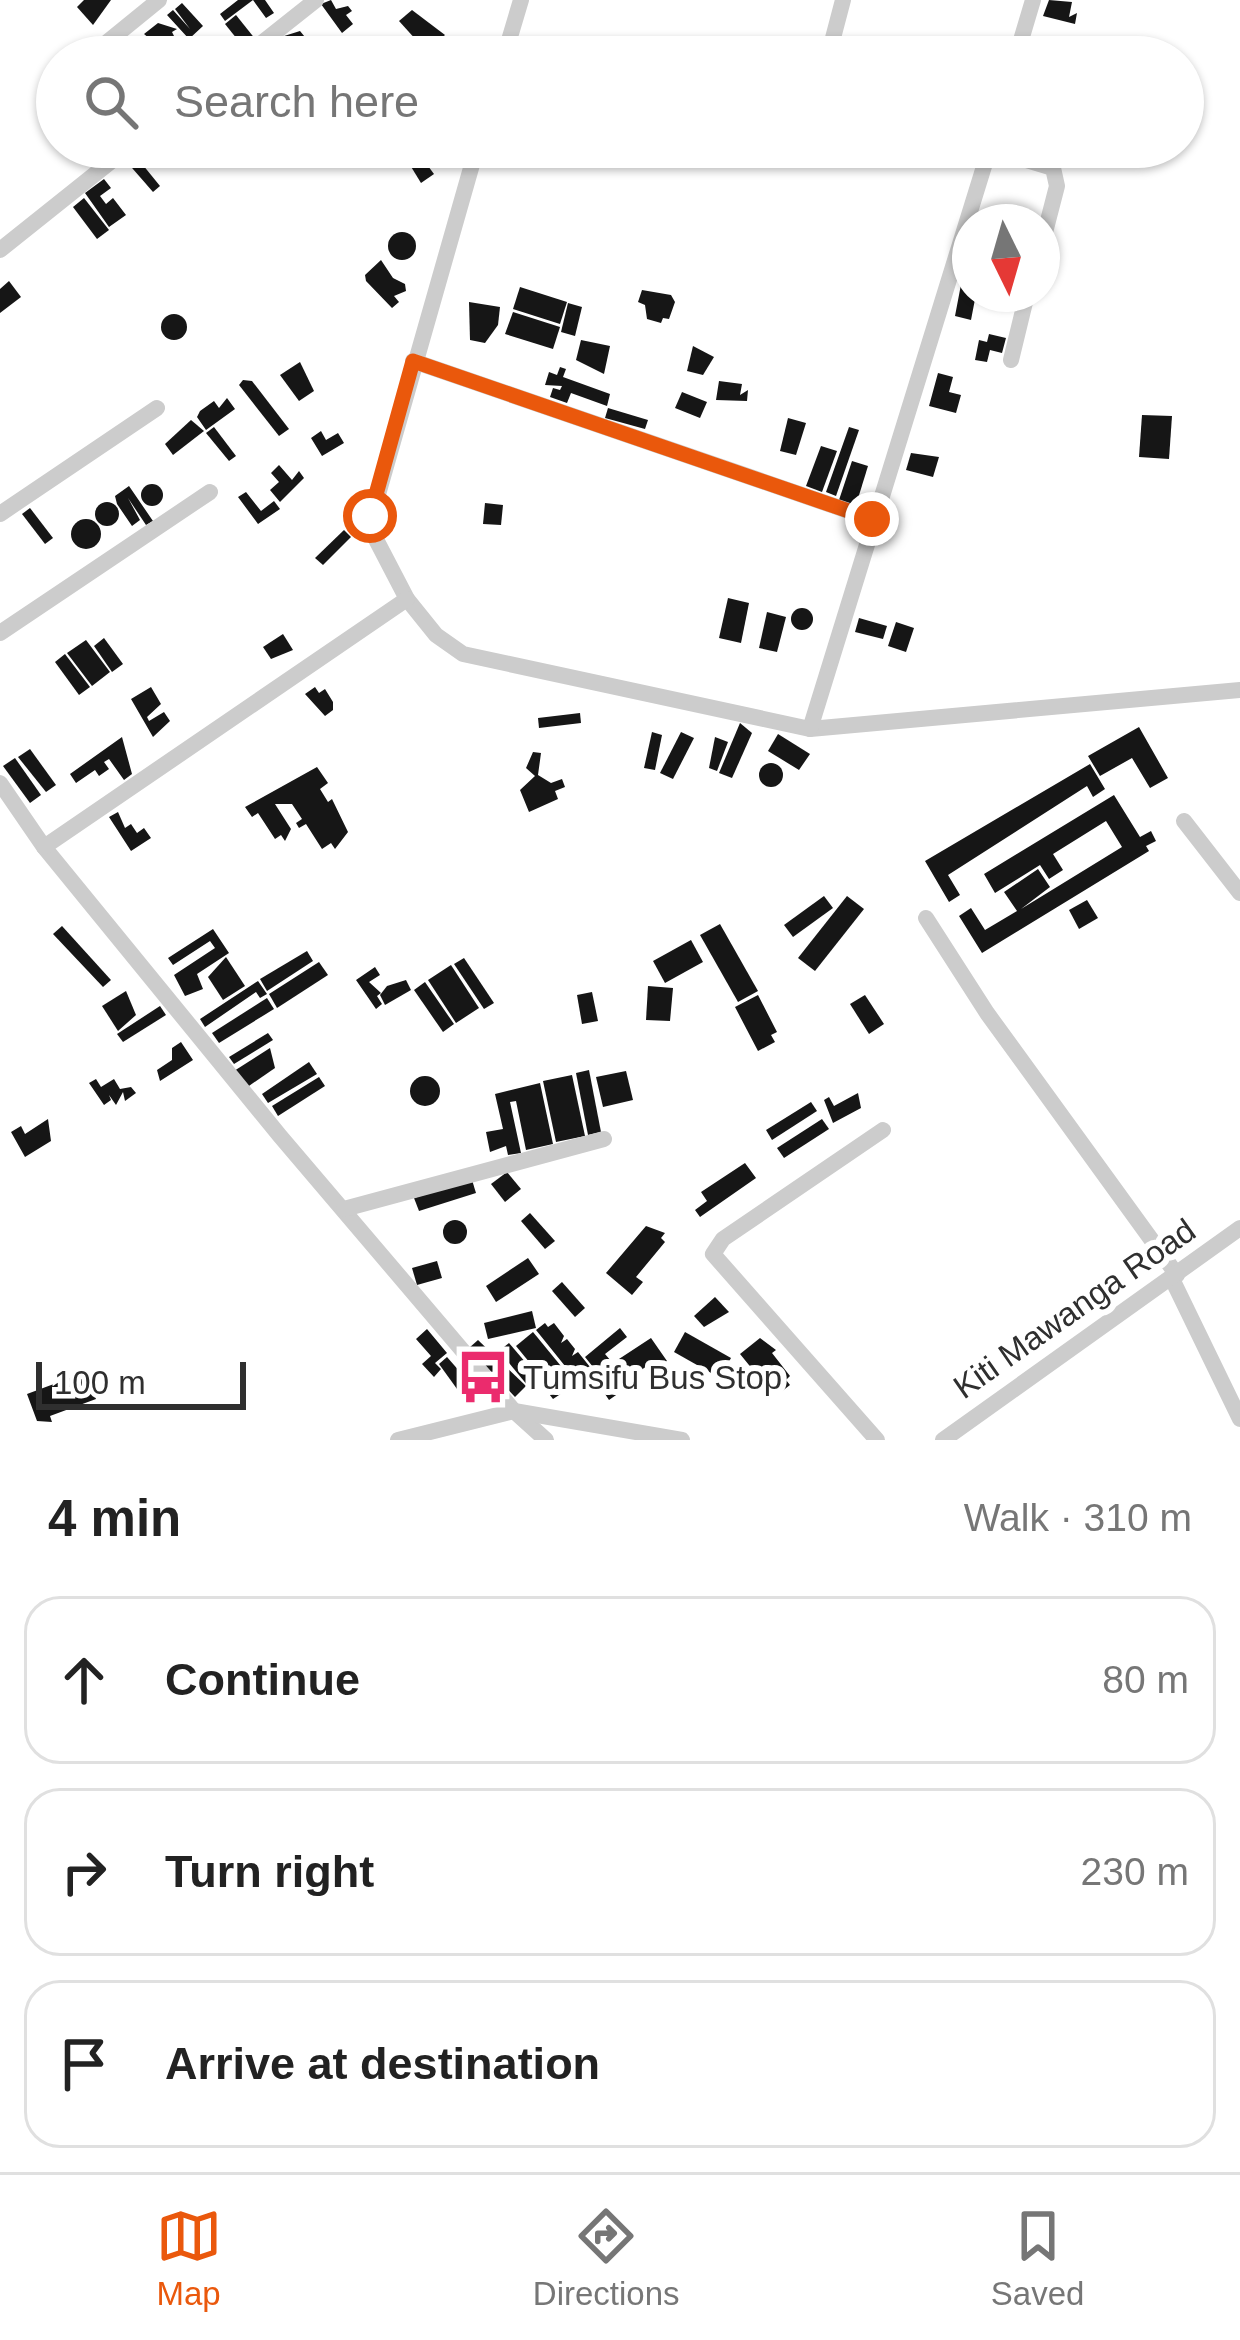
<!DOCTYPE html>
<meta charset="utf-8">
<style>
body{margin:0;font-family:Arial,sans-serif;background:#f6f6f6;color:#222}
.compass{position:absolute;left:952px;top:204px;width:108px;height:108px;border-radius:50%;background:#fff;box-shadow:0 3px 9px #0004;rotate:175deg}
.scale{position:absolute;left:36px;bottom:30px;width:210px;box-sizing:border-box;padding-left:12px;border:6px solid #2f2f2f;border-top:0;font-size:33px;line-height:42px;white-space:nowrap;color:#2f2f2f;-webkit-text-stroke:9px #fff;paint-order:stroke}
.stop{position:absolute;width:36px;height:36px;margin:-27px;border:9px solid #ea580c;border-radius:50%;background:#fff}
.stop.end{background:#ea580c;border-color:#fff;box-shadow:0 3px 12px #0008}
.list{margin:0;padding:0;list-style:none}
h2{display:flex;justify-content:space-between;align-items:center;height:156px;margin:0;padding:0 48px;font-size:51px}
h2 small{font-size:39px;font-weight:400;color:#767676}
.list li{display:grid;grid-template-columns:78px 1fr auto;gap:36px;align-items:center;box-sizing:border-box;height:168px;margin:0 24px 24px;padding:0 24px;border:3px solid #e0e0e0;border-radius:36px}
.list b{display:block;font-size:45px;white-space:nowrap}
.list em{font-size:39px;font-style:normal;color:#767676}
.icon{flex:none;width:66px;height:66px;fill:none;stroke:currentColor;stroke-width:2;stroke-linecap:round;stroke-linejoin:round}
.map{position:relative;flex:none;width:1240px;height:1440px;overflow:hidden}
.search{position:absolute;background:#fff;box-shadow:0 3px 9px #0004;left:36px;right:36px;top:36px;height:132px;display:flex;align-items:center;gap:30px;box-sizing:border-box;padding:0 42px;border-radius:66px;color:#767676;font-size:45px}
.sheet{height:732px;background:#fff}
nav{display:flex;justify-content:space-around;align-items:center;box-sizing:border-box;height:168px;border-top:3px solid #e0e0e0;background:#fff;font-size:33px;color:#767676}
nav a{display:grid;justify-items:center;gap:6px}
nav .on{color:#ea580c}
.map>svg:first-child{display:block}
.building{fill:#161616}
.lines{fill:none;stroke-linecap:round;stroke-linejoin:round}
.minor{stroke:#ccc;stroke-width:16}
.route{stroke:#ea580c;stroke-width:15}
.labels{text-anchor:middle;stroke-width:12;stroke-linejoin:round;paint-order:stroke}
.street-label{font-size:33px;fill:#2f2f2f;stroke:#fff}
.poi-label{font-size:33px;fill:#2f2f2f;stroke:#fff;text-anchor:start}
</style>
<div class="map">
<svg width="1240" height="1440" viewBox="0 0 1240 1440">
<rect width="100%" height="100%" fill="#fff"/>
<g class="building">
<path d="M84,0H111L93,25L77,7Z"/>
<path d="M238,0H265L274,13L266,18L253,0L225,21L220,14Z"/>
<path d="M331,0L336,9L348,6L352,11L346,15L353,24L342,33L321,4Z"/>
<path d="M1049,0L1072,2L1069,17L1077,13L1075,24L1043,16Z"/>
<path d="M182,3L203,26L189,39L167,15L173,10L190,29L175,9Z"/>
<path d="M412,10L445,35L427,52L399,21Z"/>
<path d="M236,15L256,40L245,49L225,24Z"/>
<path d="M158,23L177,29L172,32L176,40L163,50L144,34Z"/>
<path d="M300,31L309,42L301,48L307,57H296L281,37Z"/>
<path d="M399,147H414L434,174L421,183Z"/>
<path d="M134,154L160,186L153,192L126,161Z"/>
<path d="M104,179L111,188L100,196L106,204L113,198L126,215L109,227L85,193Z"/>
<path d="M84,198L109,230L97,239L73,207Z"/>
<circle cx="402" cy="246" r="14"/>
<path d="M381,260L393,278L405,284L406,291L394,296L399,302L392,308L366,281L365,275Z"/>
<path d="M963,274L970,276V294H976L971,320L955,316Z"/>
<path d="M9,281L21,297L0,313V289Z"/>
<path d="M520,287L567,302L560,324L513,309Z"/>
<path d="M642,290L671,295L675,302L669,319L663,318L661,323L647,319L645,305L638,302Z"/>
<path d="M469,302L500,307L498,325L485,343L470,340Z"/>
<path d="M568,303L582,307L575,336L561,332Z"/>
<path d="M513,312L560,327L553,349L505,334Z"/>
<circle cx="174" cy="327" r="13"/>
<path d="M989,334L1006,338L1002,353L990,350L987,362L975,360L979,340L987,342Z"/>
<path d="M581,340L610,346L604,374L576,360Z"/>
<path d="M693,346L714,357L703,375L687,371Z"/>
<path d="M300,362L314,391L299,401L280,375Z"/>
<path d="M560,367L566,369L563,377L610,394L607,406L571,393L567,403L550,397L553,388L560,390L562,386L545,385L549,372L557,375Z"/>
<path d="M938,373L953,377L949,392L961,395L956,413L929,406Z"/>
<path d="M243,380L252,381L289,429L279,436L239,385Z"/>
<path d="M719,381L742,384L740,395L748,390L747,401L716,400Z"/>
<path d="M682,392L707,402L700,418L675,408Z"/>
<path d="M227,398L235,409L206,430L197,417L200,411L214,401L219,408Z"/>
<path d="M608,408L648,420L645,429L605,418Z"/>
<path d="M1142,415L1172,416L1169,459L1139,457Z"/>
<path d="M788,418L806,423L796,455L780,451Z"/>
<path d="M191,420L204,431L173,455L165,444Z"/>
<path d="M214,427L236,456L229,461L206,433Z"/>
<path d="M849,427L859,430L836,496L826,492Z"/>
<path d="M321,431L326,440L338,433L344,443L322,456L311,438Z"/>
<path d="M821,446L837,451L822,492L806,486Z"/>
<path d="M911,453L939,457L933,477L906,470Z"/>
<path d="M852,461L868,466L856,505L839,500Z"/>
<path d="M279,465L292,480L299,471L304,478L280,502L270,490L279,482L271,473Z"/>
<circle cx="152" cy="495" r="11"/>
<path d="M129,486L153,521L146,525L128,498L140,520L132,526L117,504L115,496Z"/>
<path d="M246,492L261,511L274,501L280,509L258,524L238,497Z"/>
<circle cx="107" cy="514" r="12"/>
<path d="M485,503L503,505L501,525L483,524Z"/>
<path d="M30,508L53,538L45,544L22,514Z"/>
<circle cx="86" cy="534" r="15"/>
<path d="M344,530L351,537L323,565L315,558Z"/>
<path d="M728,598L749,603L741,643L719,638Z"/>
<circle cx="802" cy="619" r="11"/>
<path d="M767,612L786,617L777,652L759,648Z"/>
<path d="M859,618L887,626L883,639L855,632Z"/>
<path d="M896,622L914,628L906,652L888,646Z"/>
<path d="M283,634L293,650L271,659L263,647Z"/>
<path d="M104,638L123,664L112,672L94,646Z"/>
<path d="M86,640L110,672L92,686L67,653Z"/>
<path d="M65,654L90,687L79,695L55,662Z"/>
<path d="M151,687L161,704L147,717L149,721L164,712L170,721L153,737L131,699Z"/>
<path d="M315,687L319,693L325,689L333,702V710L325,716L305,694Z"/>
<path d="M580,713L581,723L539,728L538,718Z"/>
<path d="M740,723L752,733L732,778L719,773Z"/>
<path d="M1139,727L1168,778L1150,788L1132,758L1100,776L1088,756Z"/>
<path d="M652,732L662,735L655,770L644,768Z"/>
<path d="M681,732L694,738L673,779L660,773Z"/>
<path d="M778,734L810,754L799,770L768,751Z"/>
<path d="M122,737L132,774L124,780L109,759L104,762L109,769L99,776L95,770L76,783L70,774Z"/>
<path d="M715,737L728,742L717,771L709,768Z"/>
<path d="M30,749L56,785L46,792L18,757Z"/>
<path d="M533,752L541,753L538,775L551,783L562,779L565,787L555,791L558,799L529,812L520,790L535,776L526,768Z"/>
<path d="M15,758L41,795L30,803L3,766Z"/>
<circle cx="771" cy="775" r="12"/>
<path d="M1090,764L1105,789L1093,797L1087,786L948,875L960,895L949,902L925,861Z"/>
<path d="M317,767L328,783L320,789L328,802L332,799L348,832L335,849L331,843L322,849L306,824L299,828L296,823L302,819L292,804H275L291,829L285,841L281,835L275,839L258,813L252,817L245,807Z"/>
<path d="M1114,795L1140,837L1151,831L1156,841L1146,846L1149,851L982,953L959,916L971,908L985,930L1017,911L1004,892L1038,869L1050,887L1021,909L1122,847L1106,821L1053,854L1063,870L1049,879L1040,865L995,893L984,874Z"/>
<path d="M118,812L125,828L131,824L137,833L144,828L151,838L131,851L109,817Z"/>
<path d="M824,896L833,908L793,937L784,925Z"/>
<path d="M847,896L864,909L815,971L798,958Z"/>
<path d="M1087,900L1098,918L1079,929L1069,910Z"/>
<path d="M720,924L758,991L738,1002L700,935Z"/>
<path d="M62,926L111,980L103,987L53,934Z"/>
<path d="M213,929L229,953L197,974L203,989L185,996L174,975L215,948L210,941L173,965L168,958Z"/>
<path d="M691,940L703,962L665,983L653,961Z"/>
<path d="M307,951L313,961L267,991L260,979Z"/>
<path d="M226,957L245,986L223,1000L208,977Z"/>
<path d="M464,958L494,1003L484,1009L454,964Z"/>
<path d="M319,962L328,975L277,1008L269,994Z"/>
<path d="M451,965L479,1008L456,1023L428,980Z"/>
<path d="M375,967L380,975L369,982L381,993L377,996L382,1004L376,1009L356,980Z"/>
<path d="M406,980L411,990L385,1005L380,995L387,986Z"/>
<path d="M258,981L267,994L260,998L256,992L205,1027L200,1019Z"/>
<path d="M425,982L454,1024L443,1032L414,990Z"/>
<path d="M648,986L673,988L670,1021L646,1020Z"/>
<path d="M126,991L136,1015L118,1031L102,1006Z"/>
<path d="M592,992L598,1021L582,1024L577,995Z"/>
<path d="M758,995L777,1032L771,1035L775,1042L758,1051L735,1007Z"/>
<path d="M865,995L884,1024L869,1034L850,1004Z"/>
<path d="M267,998L274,1009L219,1043L212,1033Z"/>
<path d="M160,1006L166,1015L123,1042L117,1034Z"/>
<path d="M268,1033L273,1040L234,1064L229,1057Z"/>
<path d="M181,1042L193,1060L160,1081L157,1070L172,1060V1048Z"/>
<path d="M270,1048L275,1068L246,1088L234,1071Z"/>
<path d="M309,1062L317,1074L268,1103L262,1094Z"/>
<path d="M589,1070L601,1132L588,1135L576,1073Z"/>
<path d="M626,1071L633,1100L603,1107L596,1077Z"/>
<path d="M572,1075L585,1136L556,1142L543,1081Z"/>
<circle cx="425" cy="1091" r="15"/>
<path d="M319,1077L325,1086L278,1116L272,1106Z"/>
<path d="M96,1079L101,1087L114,1079L120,1089L131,1087L136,1093L125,1101L123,1092L116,1105L109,1095L111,1100L104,1105L89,1083Z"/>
<path d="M540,1083L553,1144L526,1150L516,1101L510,1102L521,1153L508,1155L506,1146L490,1152L486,1132L503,1129L495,1094Z"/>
<path d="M858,1093L861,1108L833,1123L824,1100L829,1097L834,1106Z"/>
<path d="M811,1102L817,1111L772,1140L766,1130Z"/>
<path d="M48,1119L51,1141L25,1157L11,1132L21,1126L25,1134Z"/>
<path d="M822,1119L829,1129L784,1158L777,1148Z"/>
<path d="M745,1163L756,1178L700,1217L695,1210L707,1201L701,1192Z"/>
<path d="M507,1172L521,1189L505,1202L491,1184Z"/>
<path d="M472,1180L476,1193L419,1211L414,1198Z"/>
<path d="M530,1213L555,1241L545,1249L521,1221Z"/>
<circle cx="455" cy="1232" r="12"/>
<path d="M646,1226L665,1233L661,1238L665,1242L636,1277L643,1282L632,1295L606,1273Z"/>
<path d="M528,1258L539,1274L496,1302L486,1286Z"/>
<path d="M437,1261L442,1278L417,1285L412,1268Z"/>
<path d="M562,1282L585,1308L575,1317L552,1291Z"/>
<path d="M715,1297L729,1312L704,1327L694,1316Z"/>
<path d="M532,1311L536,1328L488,1339L484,1323Z"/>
<path d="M545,1323L548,1327L554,1323L564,1336L561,1343L567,1339L575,1349L572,1356L578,1352L594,1372L553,1399L546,1390L569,1371L536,1330Z"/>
<path d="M620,1328L627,1337L605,1354L611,1361L597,1372L585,1357Z"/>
<path d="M427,1329L447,1353L435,1363L441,1369L434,1377L422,1364L431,1356L416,1339Z"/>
<path d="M533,1332L565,1371L548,1385L516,1346Z"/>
<path d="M685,1332L731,1358L720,1378L674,1352Z"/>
<path d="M651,1338L667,1361L654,1370L650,1364L616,1387L619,1393L609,1400L593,1376Z"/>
<path d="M760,1338L776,1350L772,1353L790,1376L786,1380L790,1385L781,1392L777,1387L771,1392L740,1354Z"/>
<path d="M478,1340L526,1386L515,1397L469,1348Z"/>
<path d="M509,1343L538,1377L528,1386L499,1351Z"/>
<path d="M447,1357L482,1397L470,1407L439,1364Z"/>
<path d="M86,1372L96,1399L50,1416L52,1422L37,1421L27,1394Z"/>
</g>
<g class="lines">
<g class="minor">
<path d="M89,57L159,0"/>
<path d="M244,57L316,0"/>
<path d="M504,57L521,0"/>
<path d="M828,57L843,0"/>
<path d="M1016,57L1033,0"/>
<path d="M477,147L369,526L407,599L436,635L463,654L810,729L1240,690"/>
<path d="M989,149L1053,168L1057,186L1042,244"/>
<path d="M0,250L129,147"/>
<path d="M1011,360L1027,294"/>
<path d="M413,361L872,519"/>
<path d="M0,514L157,408"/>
<path d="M0,633L210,492"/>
<path d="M810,729L990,147"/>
<path d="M0,783L44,847L280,1136L514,1411L546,1440"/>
<path d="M1184,821L1240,893"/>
<path d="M44,847L407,599"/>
<path d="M926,918L987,1013L1177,1275"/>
<path d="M344,1209L604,1139"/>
<path d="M1173,1281L1240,1419"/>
<path d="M398,1440L514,1411L682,1440"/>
<path d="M877,1440L713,1254L723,1239L883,1130"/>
<path d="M943,1440L1240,1228"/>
</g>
</g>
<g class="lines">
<path class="route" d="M370,516L413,361L872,519"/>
</g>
<defs>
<symbol id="bus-bare" viewBox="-9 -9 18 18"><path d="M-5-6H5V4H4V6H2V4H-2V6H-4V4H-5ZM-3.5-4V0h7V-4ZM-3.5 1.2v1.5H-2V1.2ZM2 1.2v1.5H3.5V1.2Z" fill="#eb2b6d" stroke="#fff" stroke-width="2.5" paint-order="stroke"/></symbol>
</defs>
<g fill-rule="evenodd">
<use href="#bus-bare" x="445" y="1339" width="76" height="76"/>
</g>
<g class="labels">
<g class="street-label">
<text transform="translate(1074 1308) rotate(-35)" y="12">Kiti Mawanga Road</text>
</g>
<g class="poi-label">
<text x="523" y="1389">Tumsifu Bus Stop</text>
</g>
</g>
</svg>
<svg class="compass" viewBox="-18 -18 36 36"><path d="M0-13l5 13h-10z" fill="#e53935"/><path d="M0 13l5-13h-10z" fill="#767676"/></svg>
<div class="scale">100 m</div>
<div class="stop" style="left:370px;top:516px"></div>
<div class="stop end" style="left:872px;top:519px"></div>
<div class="search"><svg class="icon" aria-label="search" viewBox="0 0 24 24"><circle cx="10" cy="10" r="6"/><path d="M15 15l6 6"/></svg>Search here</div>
</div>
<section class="sheet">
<h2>4 min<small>Walk · 310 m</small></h2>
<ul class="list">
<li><svg class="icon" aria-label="ahead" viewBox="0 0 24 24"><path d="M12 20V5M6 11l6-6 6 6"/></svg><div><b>Continue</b></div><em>80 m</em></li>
<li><svg class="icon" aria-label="right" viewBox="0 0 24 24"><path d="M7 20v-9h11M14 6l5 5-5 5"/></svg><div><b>Turn right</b></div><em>230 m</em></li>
<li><svg class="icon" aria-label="arrive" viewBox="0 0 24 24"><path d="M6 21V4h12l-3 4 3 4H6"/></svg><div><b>Arrive at destination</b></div></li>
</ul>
</section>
<nav>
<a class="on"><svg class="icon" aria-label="map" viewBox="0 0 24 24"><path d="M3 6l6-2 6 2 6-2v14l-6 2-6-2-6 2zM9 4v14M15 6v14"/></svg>Map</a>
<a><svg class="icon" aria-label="directions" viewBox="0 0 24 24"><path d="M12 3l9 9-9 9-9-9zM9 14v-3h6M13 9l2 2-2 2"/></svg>Directions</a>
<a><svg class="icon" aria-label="saved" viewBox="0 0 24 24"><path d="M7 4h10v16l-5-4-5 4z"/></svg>Saved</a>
</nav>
